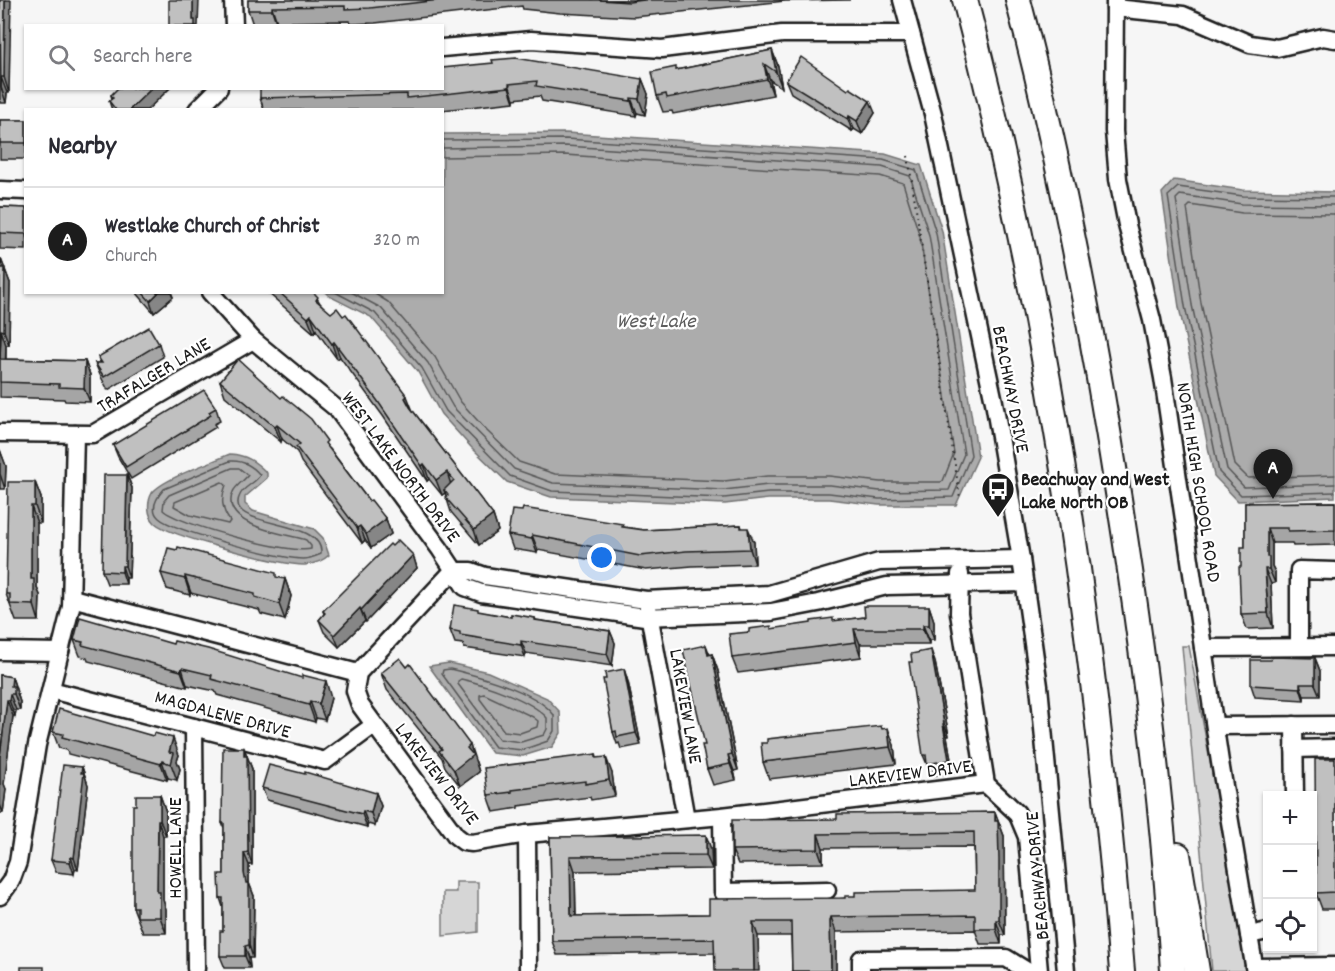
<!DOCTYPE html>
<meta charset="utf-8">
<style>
body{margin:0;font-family:Dekko,sans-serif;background:#f7f7f7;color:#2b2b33}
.controls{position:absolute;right:18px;bottom:18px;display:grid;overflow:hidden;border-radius:0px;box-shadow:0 2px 4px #0004}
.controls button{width:54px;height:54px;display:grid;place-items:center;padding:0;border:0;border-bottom:2px solid #e1e1e2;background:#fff;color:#2b2b33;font:30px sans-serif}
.you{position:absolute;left:602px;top:558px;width:21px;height:21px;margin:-15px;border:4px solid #fff;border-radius:50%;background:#1a73e8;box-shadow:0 0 0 9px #1a73e833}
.badge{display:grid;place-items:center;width:39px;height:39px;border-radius:50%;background:#1c1c1c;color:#fff;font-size:20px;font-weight:700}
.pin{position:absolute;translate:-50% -50px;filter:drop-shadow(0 2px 3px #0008)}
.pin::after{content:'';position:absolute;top:32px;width:21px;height:18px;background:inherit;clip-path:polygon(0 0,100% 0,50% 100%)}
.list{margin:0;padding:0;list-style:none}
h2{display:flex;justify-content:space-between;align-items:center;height:78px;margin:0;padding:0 24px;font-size:26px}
h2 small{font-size:20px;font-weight:400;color:#7c7c81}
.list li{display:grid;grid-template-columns:39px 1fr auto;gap:18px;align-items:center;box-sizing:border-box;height:108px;padding:0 24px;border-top:2px solid #e1e1e2}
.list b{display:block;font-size:22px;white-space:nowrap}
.list p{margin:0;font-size:20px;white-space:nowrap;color:#7c7c81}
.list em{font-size:20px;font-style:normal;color:#7c7c81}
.icon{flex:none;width:33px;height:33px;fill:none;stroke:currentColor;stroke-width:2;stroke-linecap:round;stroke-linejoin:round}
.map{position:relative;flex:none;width:1335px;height:971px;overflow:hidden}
.search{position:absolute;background:#fff;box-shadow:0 2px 4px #0004;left:24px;top:24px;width:420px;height:66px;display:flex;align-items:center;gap:15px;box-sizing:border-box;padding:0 21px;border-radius:0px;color:#7c7c81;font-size:22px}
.panel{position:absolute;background:#fff;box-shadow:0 2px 4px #0004;left:24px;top:108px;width:420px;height:186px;border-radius:0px}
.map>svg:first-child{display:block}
.green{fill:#d6d6d6;stroke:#797979;stroke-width:1.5}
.water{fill:#acacac;stroke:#727272;stroke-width:1.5}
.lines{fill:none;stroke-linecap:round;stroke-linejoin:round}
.shore{stroke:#565656;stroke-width:1.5}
.minor-casing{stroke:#1c1c1c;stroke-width:21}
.highway-casing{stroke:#1c1c1c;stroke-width:28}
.path{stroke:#1c1c1c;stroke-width:2;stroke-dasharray:1.5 4.5;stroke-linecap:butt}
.minor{stroke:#fff;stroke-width:16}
.highway{stroke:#fff;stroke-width:24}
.wall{fill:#a5a5a5;stroke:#1c1c1c;stroke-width:1.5}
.shaded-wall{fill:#868686;stroke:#1c1c1c;stroke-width:1.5}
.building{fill:#c0c0c0;stroke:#1c1c1c;stroke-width:1.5}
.labels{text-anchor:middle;stroke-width:4.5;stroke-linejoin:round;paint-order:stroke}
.street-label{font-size:20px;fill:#1c1c1c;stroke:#fff}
.poi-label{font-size:20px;font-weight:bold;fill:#1c1c1c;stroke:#fff;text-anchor:start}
.water-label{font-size:21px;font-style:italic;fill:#5d5d5d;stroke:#fff}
</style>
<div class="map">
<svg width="1335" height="971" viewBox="0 0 1335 971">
<rect width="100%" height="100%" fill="#f6f6f6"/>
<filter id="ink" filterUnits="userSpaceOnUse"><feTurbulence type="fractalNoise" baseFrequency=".0167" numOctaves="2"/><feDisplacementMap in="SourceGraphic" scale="12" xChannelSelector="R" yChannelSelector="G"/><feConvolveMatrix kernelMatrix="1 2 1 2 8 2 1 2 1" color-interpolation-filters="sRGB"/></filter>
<g filter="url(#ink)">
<g class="green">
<path d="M1182,646H1189L1248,971H1212Z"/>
<path d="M456,882H478V932L443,936V892H456Z"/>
</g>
<g class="water">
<path d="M566,133L885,154L921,165L942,231L978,457L956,505H879L829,499H768L725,504L551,497L507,482L471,447L441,414L418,372L371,317L329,296L326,293L442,292L443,134Z"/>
<path d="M1174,180L1243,190L1335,192V497L1238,501L1214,476L1179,307L1162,193Z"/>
<path d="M230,454C246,455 255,461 267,473V478L245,497V504L253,511L314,529L323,538L329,555C323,561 314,564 305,565C284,566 169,536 155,523C147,515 147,502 152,493C162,479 212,462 230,454Z"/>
<path d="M449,663L488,672L547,698L560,712L561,733L552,747L523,756L492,753L429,666Z"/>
</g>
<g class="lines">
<g class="shore">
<path d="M1335,197L1243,196L1178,187L1168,196L1185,306L1219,472L1241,495L1335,492"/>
<path d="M1335,205L1242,204L1180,195L1176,199L1192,305L1227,469L1244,487L1335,484"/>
<path d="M1335,214L1242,213L1190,205L1187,208L1201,303L1235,465L1248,478L1335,475"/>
<path d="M335,292L375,313L422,368L446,411L510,476L552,491L724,498L768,493H829L879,499L953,497L971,455L936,233L916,170L883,160L566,139L442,140"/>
<path d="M351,292L381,308L428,363L453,407L514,469L553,483L724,490L768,485H830L880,491L949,490L964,454L929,235L910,176L882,167L566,146L442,148"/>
<path d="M372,292L388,302L435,357L460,401L487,431L519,462L555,474L724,481L767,476H829L880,482H941L943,481L954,453L920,237L903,183L880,176L565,155L442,157"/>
<path d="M230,461C243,460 252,465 260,475C256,483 244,486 240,495C222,530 324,516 321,554C316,556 309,559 303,559C282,559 173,531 159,518C149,509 157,497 164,489Z"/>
<path d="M232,468H239L248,475C244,481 236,485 233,492C218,526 287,534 306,540L311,546V549C292,555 177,524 163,510L164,501L169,495Z"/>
<path d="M222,482L226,485C221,498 221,509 230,521L228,524L190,515L174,506L175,502Z"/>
<path d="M450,669C479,676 536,691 554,715V731L548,741L522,750L495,747L442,674L443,670Z"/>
<path d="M461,679C484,684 532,700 547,718V729L544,735L521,742L499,739L458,684V681Z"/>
<path d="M484,694L533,717L538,721L537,727L520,733L504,731L480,699V695Z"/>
</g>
<defs>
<g id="minor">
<path d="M233,0L234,26"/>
<path d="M902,0L933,114L994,402L1021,559L1039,686L1066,971"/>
<path d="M1115,0L1114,131L1118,179L1127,225L1152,320L1163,378L1220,762L1255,971"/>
<path d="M1115,8L1183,15L1250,44L1277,48L1323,37L1335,39"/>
<path d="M442,48L531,40L662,49L782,34H911"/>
<path d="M197,110L219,88"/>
<path d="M0,190L26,191"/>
<path d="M210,292L253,340L337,409L440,549L465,587L481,593L645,617L771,612L818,603L887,586L1024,583"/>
<path d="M0,433L93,434L253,340"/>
<path d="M453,571L358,673L355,691L360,705L456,836L464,842L472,843L527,834L722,816L986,784"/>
<path d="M453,571H471L485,576L646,600L769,594L879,562L1021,559"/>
<path d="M960,574L959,613L986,784L1017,813L1027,837L1039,971"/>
<path d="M72,598L358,673"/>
<path d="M648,608L686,819"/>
<path d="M1299,647V570L1335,571"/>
<path d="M1203,648L1335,647"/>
<path d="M0,651L60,652"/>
<path d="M51,690L325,761L374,725"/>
<path d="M1294,725L1295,796"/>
<path d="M1215,726L1335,725"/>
<path d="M194,727L196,969"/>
<path d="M1294,749L1335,748"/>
<path d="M722,816L723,892L827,890"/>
<path d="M527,834L528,971"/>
<path d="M0,896L11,881L18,862L37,745L71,607L75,434"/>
<path d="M1249,935L1268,931"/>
<path d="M1254,967L1335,966"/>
<path d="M861,971V959L1006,958L1027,971"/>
</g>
<g id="highway">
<path d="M965,0C1049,318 1096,644 1122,971"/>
<path d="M1018,0C1061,164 1093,332 1119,499C1144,656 1164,813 1173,971"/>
<path d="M1178,855L1197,971"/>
</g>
</defs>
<use href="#minor" class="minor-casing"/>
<use href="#highway" class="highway-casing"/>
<path class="path" d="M908,156L960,498"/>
<use href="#minor" class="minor"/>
<use href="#highway" class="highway"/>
</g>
<g class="wall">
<path d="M0,0L9,93H7L6,103H0Z"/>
<path d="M248,0H850L785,1L634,17L560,13L523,9L522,6L375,23L351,24L350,21L277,22V25H253L248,10Z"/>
<path d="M772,50L778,66L782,88L770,80L773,95L673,114L672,111L663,112L657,96L677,70Z"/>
<path d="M442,68L642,79L648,94L645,115L637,113L636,116L542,101L540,96L514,99V102L442,110H264L260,98Z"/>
<path d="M786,81L875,113L862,134L854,129L852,131L791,93Z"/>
<path d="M170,88L147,110H112L109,101L112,99L111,95Z"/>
<rect x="0" y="120" width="26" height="39"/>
<path d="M0,207L26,208V250L0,249Z"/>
<path d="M0,259H1L10,283L9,345H6V359L85,361L90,375V402L65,401L64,399L0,397Z"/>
<path d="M136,292H171L173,297L154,313Z"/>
<path d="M267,292H313L320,303L413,411L493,515L498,531L479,545L451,512L445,493L442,495L429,479L427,481L383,416L340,357L337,359L316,330L314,333Z"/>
<path d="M159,344L163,357L108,390L100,375L95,363H100L98,357Z"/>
<path d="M220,381L330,449L369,501L386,519L391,534L371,548L365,540L362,543L301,462L297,452L282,439L281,442L225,396Z"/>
<path d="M216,408L220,421L214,424L216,427L131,479L118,457L113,445Z"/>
<path d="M0,450L6,466L5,489H0Z"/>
<path d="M127,475L132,488L129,578H126V584H107L102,571Z"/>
<path d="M35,482L41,498V523H37V588L40,595L39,621H16L6,594Z"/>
<path d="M1335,502V545L1293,546L1292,543H1272V566L1275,572V583L1271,584L1273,628L1247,629L1241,614L1245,547V503Z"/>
<path d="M741,525L742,528L754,542L755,564L692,566L646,570L538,550L537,553L513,549L508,535L624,527L644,530Z"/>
<path d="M392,546L413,555L417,568L366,622L365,621L339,647L324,632L319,620L324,614L323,611Z"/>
<path d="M161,573L278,578L285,579L291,596L285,620L261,614L259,610L191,593L190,595L167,589Z"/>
<path d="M929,606L934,621V640H929V644H860L861,657L738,673L732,658L772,629L865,617Z"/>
<path d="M479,612L511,617L535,618L536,620L610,631L615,643L612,666L526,653L525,657L464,648L463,644L455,643L450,630Z"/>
<path d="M74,640L331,698L325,720L316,718L315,722L217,695L215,691L187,685V687L88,661L87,658L80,656Z"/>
<path d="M706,645L710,655L712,654L718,671L738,770L734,771L736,780L713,785L707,769L705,745Z"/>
<path d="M1315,658L1320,671V696H1304V700L1255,697L1251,685Z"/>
<path d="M935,662L949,736H947L953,772L932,776L923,755Z"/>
<path d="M624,669L628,682L641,745L621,749L619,743L617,744L613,732L606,679Z"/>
<path d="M381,673L476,762L479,772L460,786L445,767L442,758L387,690Z"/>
<path d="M0,675L12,677L20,702V710H16L15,716H13L4,784L6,789L3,813H0Z"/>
<path d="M53,732L179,755L177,761L180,769L177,780L168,778L167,780L68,754L67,750L59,748Z"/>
<path d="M894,745L896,764L769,779L763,762Z"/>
<path d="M244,748L252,769V865H249V883L254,896L253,958H249L250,968H225L220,956L223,931V907L220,898L224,874V828L222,823Z"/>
<path d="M596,754L597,758L612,773L615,796L591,800L590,797L518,806V808L494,812L488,795Z"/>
<path d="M1335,759V909H1322L1316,893Z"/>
<path d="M82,767L88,785L78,870L75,869L74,874L56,872L51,860Z"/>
<path d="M262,788L376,793L381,806L375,826L368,824L367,827L267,800Z"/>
<path d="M160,795L166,812V836H163V900L166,909V933H143L133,907L136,805Z"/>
<path d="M995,812L1004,836L1005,935H1001V944H980L975,930L836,932V971H792L791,936H758L715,953L557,955L552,941L550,837L711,849L712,869L575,871L576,916L709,914L845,898L975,890L974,847L823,848V863L738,864L732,850L837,819Z"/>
</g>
<g class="shaded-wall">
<path d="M5,0H11L9,93L4,77Z"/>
<path d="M193,0H199L198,26H194L193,20Z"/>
<path d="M272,7L277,22V25L272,10Z"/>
<path d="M772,50L778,66L782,88L776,72Z"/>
<path d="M764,64L770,80L773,95L767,79Z"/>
<path d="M1,77L7,93L6,103L1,87Z"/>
<path d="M642,79L648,94L645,115L639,99Z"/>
<path d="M509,84L514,99V102L509,87Z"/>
<path d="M152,88H170L147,110H129Z"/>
<path d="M631,98L637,113L636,116L631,101Z"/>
<path d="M870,101L875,113L862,134L857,121Z"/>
<path d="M849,116L854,129L852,131L848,119Z"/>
<path d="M1,259L10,283L9,345L4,331Z"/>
<path d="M159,292H171L173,297L154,313L150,301Z"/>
<path d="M311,315L316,330L314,333L308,318Z"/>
<path d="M1,330L6,345L5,374L0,359Z"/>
<path d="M334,342L340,357L337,359L332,344Z"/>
<path d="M85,361L90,375V402L84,388Z"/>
<path d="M407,396L413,411L405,398Z"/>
<path d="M277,425L282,439L281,442L275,427Z"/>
<path d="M0,450L6,466L5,489L0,474Z"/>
<path d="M424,464L429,479L427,481L422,466Z"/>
<path d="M447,472L452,488L444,490L445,493L442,495L436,480Z"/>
<path d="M127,475L132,488L129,578L125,566Z"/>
<path d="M35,482L41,498V523L35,506Z"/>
<path d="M31,506L37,523V588L40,595L39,621L34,605L31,579Z"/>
<path d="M493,515L498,531L479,545L474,530Z"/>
<path d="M386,519L391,534L371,548L366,534Z"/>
<path d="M360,526L365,540L362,543L357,528Z"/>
<path d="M748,528L754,542L755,564L750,549Z"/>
<path d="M1267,528L1272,543V566L1275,572V583L1269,569L1267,557Z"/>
<path d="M532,535L538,550L537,553L532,539Z"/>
<path d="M413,555L417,568L366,622L361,610Z"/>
<path d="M122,566L126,578V584L122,572Z"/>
<path d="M1265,569L1271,584L1273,628L1268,613Z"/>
<path d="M185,576L191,593L190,595L185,579Z"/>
<path d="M285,579L291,596L285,620L279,604Z"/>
<path d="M929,606L934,621V640L929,625Z"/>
<path d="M360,608L365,621L339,647L334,635Z"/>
<path d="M923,625L929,640V644L923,629Z"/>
<path d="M854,629L860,644L861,657L856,642Z"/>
<path d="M610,631L615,643L612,666L607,654Z"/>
<path d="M521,641L526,653L525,657L521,645Z"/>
<path d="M931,650L935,662L949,736L944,724Z"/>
<path d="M712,654L718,671L738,770L732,754Z"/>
<path d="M1315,658L1320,671V696L1315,684Z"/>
<path d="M182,668L187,685V687L181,671Z"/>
<path d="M624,669L628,682L641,745L636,733Z"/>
<path d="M12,677L20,702V710L11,686Z"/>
<path d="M326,681L331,698L325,720L319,704Z"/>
<path d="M1300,684L1304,696V700L1300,688Z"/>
<path d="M10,694L16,710L15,716L9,700Z"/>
<path d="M7,700L13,716L4,784L6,789L3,813L0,804V756Z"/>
<path d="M310,701L316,718L315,722L309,705Z"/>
<path d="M943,724L947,736L953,772L949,760Z"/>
<path d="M888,728L894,745L896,764L890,747Z"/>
<path d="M173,738L179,755L177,761L180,769L177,780L171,764L169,752Z"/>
<path d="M470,745L479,772L460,786L454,770L467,748Z"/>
<path d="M244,748L252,769V865L248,852Z"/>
<path d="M728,755L734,771L736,780L730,764Z"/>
<path d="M606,757L612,773L615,796L609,780Z"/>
<path d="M162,761L168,778L167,780L161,764Z"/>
<path d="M82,767L88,785L78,870L74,858Z"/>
<path d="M376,793L381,806L375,826L371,813Z"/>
<path d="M160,795L166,812V836L160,820Z"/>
<path d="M363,811L368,824L367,827L362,814Z"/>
<path d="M995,812L1004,836L1005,935L999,920Z"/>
<path d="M158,820L163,836V900L166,909V933L160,917L157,892Z"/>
<path d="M818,834L823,848V863L818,849Z"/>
<path d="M706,835L711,849L712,869L706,855Z"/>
<path d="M244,853L249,865V887V883L254,896L253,958L249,945L244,873Z"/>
<path d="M570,856L575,871L576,930L571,916Z"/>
<path d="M71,857L75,869L74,874L70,862Z"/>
<path d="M831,917L836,932V971H831L830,921Z"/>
<path d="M996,920L1001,935V944L996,929Z"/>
<path d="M753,922L758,936L759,971H754Z"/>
<path d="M245,946L249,958L250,968L245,956Z"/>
</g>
<g class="building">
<path d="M0,0H5L4,77H1V87Z"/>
<path d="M169,0H193V20H195V26H169Z"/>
<path d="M248,0H440L370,8L345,9V6L272,7V10H248Z"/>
<path d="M599,0H644L629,2Z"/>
<path d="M772,50L776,72L764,64L767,79L667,98L666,94L657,96L652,72L676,67V70Z"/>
<path d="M801,57L848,90L850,88L870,101L857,121L849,116L848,119L786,81Z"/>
<path d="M516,58L642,79L639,99L631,98V101L536,86L537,81L509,84V87L407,98V94L260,98V88H442V68L493,63L492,60Z"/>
<path d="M118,88H152L129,110H116L109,101L113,98L111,95Z"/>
<rect x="0" y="120" width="26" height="23"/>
<path d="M0,207L26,208V234L0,233Z"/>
<path d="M0,259H1V268H5L4,331L1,330L0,359L85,361L84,388L59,387V384L0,382Z"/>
<path d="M142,292H159L150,301Z"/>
<path d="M279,292H313L318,297L316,300L331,313L337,308L343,316L346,314L407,396L405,398L410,407L493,515L474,530L445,497L448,495L444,490L454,480L447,472L436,480L424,464L422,466L377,400L334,342L332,344L311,315L308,318Z"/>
<path d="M149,327L159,344L104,377L95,363H102L98,357Z"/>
<path d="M238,359L281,398L283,396L311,419L327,441L325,443L369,501L371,500L386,519L366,534L360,526L357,528L296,447L300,444L277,425L275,427L220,381Z"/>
<path d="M204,390L216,408L209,412L211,415L126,467L113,445Z"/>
<path d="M104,475H127L125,566H122V572L102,571Z"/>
<path d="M8,482H35V506H31V579H34V605L10,604V594H6Z"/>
<path d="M1335,502V530L1288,531V528H1267V557H1269V569H1265L1268,613L1241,614L1239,567H1241V547H1245V503Z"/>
<path d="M523,508L623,524L622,527L644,530L741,525V528H748L750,549L686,551L640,556L532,535V539L508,535L512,510L522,511Z"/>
<path d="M398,540L413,555L361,610L360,608L334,635L319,620L325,613L323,611L390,544L392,546Z"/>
<path d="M178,547L276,573V577L285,579L279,604L255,597V594L185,576V579L161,573L168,548L177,550Z"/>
<path d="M454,605L478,609V611L511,617V614L535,618V620L610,631L607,654L521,641V645L460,635V632L450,630Z"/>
<path d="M864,606H929V625H923V629H854L856,642L732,658L729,634L749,632V629L771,626V629L811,623V621L833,618V621L865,617Z"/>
<path d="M80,617L173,644L174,641L208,649L302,678V675L326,681L319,704L310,701L309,705L211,679L212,675L182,668L181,671L82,645L83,642L74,640Z"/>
<path d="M706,645L708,655L712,654L732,754L728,755L730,764L707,769L702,745H705L683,650Z"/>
<path d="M931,650L944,724H943L949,760L927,764L926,755H923L909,662H912L911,654Z"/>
<path d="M1272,657L1315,658V684H1300V688L1251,685V660H1271Z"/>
<path d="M400,658L407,667L410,664L470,745L467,748L473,755L454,770L439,751L442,749L381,673Z"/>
<path d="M624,669L636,733L617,737L616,731L613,732L603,679H606L605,673Z"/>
<path d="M0,675L12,677L11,686H14V694H10L9,700H7L0,756Z"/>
<path d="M59,709L153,736L154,733L173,738L169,752L174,753L171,764L162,761L161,764L62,737L63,734L53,732Z"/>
<path d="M881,726L882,729L888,728L890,747L763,762L761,743H767V739Z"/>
<path d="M223,748H244V756H247L248,852L244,853V873L246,883H249V945L245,946V956H220V931H223V898H220L219,874H224V823H222Z"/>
<path d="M596,754V758L606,757L609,780L585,784V781L512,790V792L488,795L484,768Z"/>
<path d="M1315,759H1335V892L1316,893Z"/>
<path d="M63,765L82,767L81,773H84L74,858L71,857L70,862L51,860Z"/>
<path d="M269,765L305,774V772L376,793L371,813L363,811L362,814L262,788Z"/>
<path d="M136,795H160V820H158L157,892H160V917H137V907H133V805H136Z"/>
<path d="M995,812V821H998L999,860V920H996V929H975V915L831,917L830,921L831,971H792L791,922H753L754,971H715L714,939L552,941L550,837L706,835V855L570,856L571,916L709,914V899L845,898V896H855V892L975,890L974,832L818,834V849L732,850V820L837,819V814Z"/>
<rect x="21" y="967" width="23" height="4"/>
</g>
</g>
<defs>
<symbol id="bus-pin" viewBox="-11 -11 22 30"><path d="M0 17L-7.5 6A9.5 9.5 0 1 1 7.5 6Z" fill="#1c1c1c" stroke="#fff"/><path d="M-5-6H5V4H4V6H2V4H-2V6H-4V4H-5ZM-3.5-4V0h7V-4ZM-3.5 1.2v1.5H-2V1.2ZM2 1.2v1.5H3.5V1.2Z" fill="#fff"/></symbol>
</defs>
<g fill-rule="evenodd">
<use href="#bus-pin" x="979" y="470" width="38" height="52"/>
</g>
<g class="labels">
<g class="street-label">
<text transform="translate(153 374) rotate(-31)" y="7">TRAFALGER LANE</text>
<text transform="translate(1012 389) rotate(79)" y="7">BEACHWAY DRIVE</text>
<text transform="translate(402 466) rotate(53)" y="7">WEST LAKE NORTH DRIVE</text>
<text transform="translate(1200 482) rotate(81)" y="7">NORTH HIGH SCHOOL ROAD</text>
<text transform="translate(687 706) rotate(80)" y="7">LAKEVIEW LANE</text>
<text transform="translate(223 713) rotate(15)" y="7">MAGDALENE DRIVE</text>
<text transform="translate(910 772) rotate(-7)" y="7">LAKEVIEW DRIVE</text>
<text transform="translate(438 773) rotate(52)" y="7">LAKEVIEW DRIVE</text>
<text transform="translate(174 848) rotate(-90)" y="7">HOWELL LANE</text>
<text transform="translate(1036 876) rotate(-95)" y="7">BEACHWAY DRIVE</text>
</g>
<g class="poi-label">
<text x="1021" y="485">Beachway and West<tspan x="1021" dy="23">Lake North OB</tspan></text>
</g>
<g class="water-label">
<text x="656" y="327">West Lake</text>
</g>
</g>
</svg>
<div class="controls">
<button>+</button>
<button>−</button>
<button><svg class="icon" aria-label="locate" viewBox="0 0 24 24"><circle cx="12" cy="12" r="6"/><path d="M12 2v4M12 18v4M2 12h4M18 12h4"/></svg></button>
</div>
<div class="you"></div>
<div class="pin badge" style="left:1273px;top:499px">A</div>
<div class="search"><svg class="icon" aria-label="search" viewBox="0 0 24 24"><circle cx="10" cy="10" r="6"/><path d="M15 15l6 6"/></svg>Search here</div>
<section class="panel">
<h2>Nearby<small></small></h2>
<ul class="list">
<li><span class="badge">A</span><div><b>Westlake Church of Christ</b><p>Church</p></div><em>320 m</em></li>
</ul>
</section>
</div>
